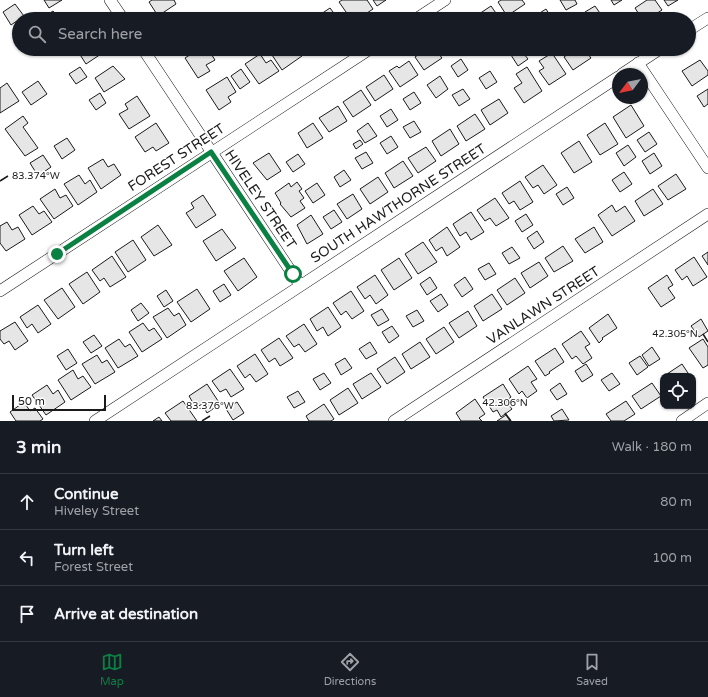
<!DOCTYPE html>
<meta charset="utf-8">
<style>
body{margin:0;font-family:"Varela Round",sans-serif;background:#20242c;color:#f1f3f6}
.controls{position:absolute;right:12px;bottom:12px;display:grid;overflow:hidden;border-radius:8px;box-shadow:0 1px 3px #0004}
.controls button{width:36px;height:36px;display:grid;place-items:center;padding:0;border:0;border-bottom:1px solid #363941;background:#171b24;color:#f1f3f6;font:20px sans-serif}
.compass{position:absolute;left:612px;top:68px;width:36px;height:36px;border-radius:50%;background:#171b24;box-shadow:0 1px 3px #0004;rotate:238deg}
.scale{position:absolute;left:12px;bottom:10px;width:94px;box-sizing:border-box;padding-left:4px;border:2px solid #1a1a1a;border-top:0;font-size:11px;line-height:14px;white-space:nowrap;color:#1a1a1a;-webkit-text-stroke:3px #fff;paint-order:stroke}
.stop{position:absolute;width:12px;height:12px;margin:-9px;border:3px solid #0b8043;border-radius:50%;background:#fff}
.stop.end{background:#0b8043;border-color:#fff;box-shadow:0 1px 4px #0008}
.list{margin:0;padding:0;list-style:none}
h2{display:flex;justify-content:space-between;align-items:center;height:52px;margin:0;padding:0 16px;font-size:17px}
h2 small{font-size:13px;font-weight:400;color:#9ea1a6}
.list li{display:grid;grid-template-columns:26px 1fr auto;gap:12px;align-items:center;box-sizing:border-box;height:56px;padding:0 16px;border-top:1px solid #363941}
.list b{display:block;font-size:15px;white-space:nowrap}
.list p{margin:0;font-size:13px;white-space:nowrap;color:#9ea1a6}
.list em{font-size:13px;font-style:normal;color:#9ea1a6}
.icon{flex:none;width:22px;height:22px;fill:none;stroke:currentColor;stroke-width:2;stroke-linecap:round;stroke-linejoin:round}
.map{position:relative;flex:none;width:708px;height:421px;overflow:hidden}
.search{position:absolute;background:#171b24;box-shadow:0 1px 3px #0004;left:12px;right:12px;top:12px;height:44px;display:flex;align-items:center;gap:10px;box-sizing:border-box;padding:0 14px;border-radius:22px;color:#9ea1a6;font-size:15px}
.sheet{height:220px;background:#171b24}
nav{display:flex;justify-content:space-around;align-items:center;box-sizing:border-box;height:56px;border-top:1px solid #363941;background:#171b24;font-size:11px;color:#9ea1a6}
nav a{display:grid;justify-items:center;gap:2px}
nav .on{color:#0b8043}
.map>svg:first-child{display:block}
.building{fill:#e6e6e6;stroke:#1a1a1a}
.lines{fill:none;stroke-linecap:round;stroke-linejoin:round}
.street-casing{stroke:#1a1a1a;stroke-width:12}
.street{stroke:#fff;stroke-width:11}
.route{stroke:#0b8043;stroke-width:5}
.ticks{fill:none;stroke:#1a1a1a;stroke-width:1.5}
.labels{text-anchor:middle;stroke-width:3;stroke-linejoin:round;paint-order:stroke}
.street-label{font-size:14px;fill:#1a1a1a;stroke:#fff}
.ticks-label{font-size:10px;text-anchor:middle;fill:#1a1a1a;stroke:#fff;stroke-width:3;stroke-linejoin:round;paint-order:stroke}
</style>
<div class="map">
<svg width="708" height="421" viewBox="0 0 708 421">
<rect width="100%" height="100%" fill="#fff"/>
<g class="building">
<path d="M44,0H62L49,8Z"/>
<path d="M152,0H174L176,4L158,16L149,2Z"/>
<path d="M342,0H367L373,9L358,19H351L339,2Z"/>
<path d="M373,0H386L377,6Z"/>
<path d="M501,0H522L525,4L507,16L498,2Z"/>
<path d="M560,0H575L577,4L566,10Z"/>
<path d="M611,0H622L614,5Z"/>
<path d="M647,0H655L662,10L648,19H642L635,8Z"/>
<path d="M664,0H678L668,6Z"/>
<path d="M15,4L24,16L11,25L3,12Z"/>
<path d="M491,6L500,19H474L473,18Z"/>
<path d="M595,6L602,16L598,19H589L585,12Z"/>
<path d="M330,8L336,16L341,13L345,19H316L315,18Z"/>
<path d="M546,9L552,19H537L535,16Z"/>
<path d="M53,11L59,19H41Z"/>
<path d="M630,13L634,19H620Z"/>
<path d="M103,49L104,52L86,64L77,50Z"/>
<path d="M199,49H208L215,60L206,65L210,71L198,78L185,58Z"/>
<path d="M268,49H297L302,56L282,70Z"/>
<path d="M302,49H310L304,53Z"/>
<path d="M426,49H435L442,58L424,70L415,57Z"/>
<path d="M447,49H456L450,53Z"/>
<path d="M495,49H509L500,55Z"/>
<path d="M520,49L528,59L518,66L511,55Z"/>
<path d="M575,49H584L591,58L573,70L564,57Z"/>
<path d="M593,49H605L597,54Z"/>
<path d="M552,53L566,74L549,85L539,71L544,68L539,61Z"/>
<path d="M260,54L266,63L271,60L279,71L259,84L245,64Z"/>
<path d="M461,59L468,70L458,77L451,66Z"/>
<path d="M700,60L708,71V75L692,86L682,71Z"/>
<path d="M409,61L418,75L400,87L389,71L397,66L399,68Z"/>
<path d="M113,66L125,79L104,92L95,78Z"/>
<path d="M80,67L87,77L76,84L69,74Z"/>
<path d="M527,67L542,91L524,103L514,88L522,83L516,74Z"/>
<path d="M241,69L250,82L240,89L231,76Z"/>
<path d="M490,71L497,82L486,89L479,78Z"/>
<path d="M384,75L393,89L375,101L366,87Z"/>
<path d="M440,76L448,89L436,98L427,85Z"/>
<path d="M227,77L236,92L228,97L231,102L219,110L206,90Z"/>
<path d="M38,81L47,94L31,105L22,92Z"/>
<path d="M7,83L19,101L0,113V88Z"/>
<path d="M463,89L470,99L459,106L452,95Z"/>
<path d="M708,89V104L704,107L697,96Z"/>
<path d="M361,90L371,105L353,117L343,102Z"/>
<path d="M414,92L421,103L410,110L403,99Z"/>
<path d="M100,93L106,103L96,110L89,100Z"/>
<path d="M137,96L150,116L129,129L119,114L128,109L125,104Z"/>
<path d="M499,99L508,113L490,125L481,110Z"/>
<path d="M631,105L644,126L626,138L613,117Z"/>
<path d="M338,106L347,121L329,132L319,118Z"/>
<path d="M391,109L398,120L387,127L380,116Z"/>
<path d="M475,114L485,129L466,141L457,126Z"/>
<path d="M23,116L28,123L23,127L38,148L25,156L5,129Z"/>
<path d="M414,121L421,132L410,138L403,127Z"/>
<path d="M156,123L169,143L156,151L153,147L145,152L135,137Z"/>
<path d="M313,123L323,138L307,148L298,133Z"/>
<path d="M368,123L377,136L365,143L357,131Z"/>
<path d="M605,123L618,144L600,155L587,135Z"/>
<path d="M450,129L459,144L441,156L432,141Z"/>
<path d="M649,132L657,144L645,152L637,140Z"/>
<path d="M391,136L398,147L387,154L380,143Z"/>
<path d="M67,138L75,150L62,159L54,146Z"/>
<path d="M360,140L363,144L356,149L353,144Z"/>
<path d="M579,141L592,162L574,173L561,153Z"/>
<path d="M628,145L636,157L624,166L616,153Z"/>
<path d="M426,147L436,161L418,173L408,158Z"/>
<path d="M366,152L373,163L362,169L355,158Z"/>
<path d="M269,153L281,171L267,180L253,163Z"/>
<path d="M654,153L662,166L650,174L642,161Z"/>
<path d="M298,154L305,164L293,172L286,162Z"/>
<path d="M43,155L51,167L38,176L30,163Z"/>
<path d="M103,159L108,167L114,164L121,175L101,189L88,168Z"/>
<path d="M403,161L413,176L394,188L385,173Z"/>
<path d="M543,165L557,185L544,194L538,185L533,188L525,177Z"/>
<path d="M344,170L351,180L340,187L334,177Z"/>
<path d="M624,172L632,184L620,192L612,180Z"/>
<path d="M676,174L686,189L668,200L658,186Z"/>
<path d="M79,175L85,184L90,180L97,192L78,205L64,184Z"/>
<path d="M378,177L388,192L370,204L360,189Z"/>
<path d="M520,181L533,202L520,210L514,201L509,204L502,193Z"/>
<path d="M297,182L302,189L299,191L304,198L300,201L305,208L291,217L280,204L281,203L275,193L289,183L291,187Z"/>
<path d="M317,183L325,195L313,203L305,191Z"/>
<path d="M567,187L574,198L563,205L556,194Z"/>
<path d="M55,189L60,198L66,195L73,206L54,219L40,199Z"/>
<path d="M653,189L663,204L644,216L635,201Z"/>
<path d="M353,194L362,209L347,219L337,204Z"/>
<path d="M203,195L216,215L196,228L186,213L194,208L191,203Z"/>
<path d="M495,198L509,218L496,226L490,218L485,221L477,210Z"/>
<path d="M612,205L616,212L625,206L635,221L612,236L598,215Z"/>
<path d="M33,206L39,214L44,211L52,222L32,235L19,215Z"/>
<path d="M334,210L342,222L331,229L323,217Z"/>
<path d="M471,212L484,232L471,240L466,232L460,236L453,224Z"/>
<path d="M526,214L533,225L522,232L515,221Z"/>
<path d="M311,215L323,234L307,244L297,225Z"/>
<path d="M7,222L12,230L18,227L25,239L6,251L0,243V226Z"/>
<path d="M158,225L172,245L154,256L141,237Z"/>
<path d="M447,227L460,247L447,256L442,247L436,251L429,240Z"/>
<path d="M594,227L603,242L585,253L575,239Z"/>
<path d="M222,229L236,248L216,261L203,241Z"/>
<path d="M537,231L544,242L534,249L527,238Z"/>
<path d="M133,240L146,260L128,272L115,252Z"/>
<path d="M423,242L437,262L418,274L405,254Z"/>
<path d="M563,246L573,261L554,272L545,258Z"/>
<path d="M512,247L520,258L509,264L502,253Z"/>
<path d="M708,252V265L702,256Z"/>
<path d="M112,256L126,277L110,287L104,278L100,281L92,270Z"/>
<path d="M694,257L707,277L693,286L687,276L682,280L675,270Z"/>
<path d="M244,258L257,277L238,291L224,271Z"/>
<path d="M399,258L412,278L394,290L381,270Z"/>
<path d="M539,262L548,276L530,288L521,273Z"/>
<path d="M489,263L496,274L485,280L478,269Z"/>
<path d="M87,272L100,292L83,304L69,284Z"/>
<path d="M375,275L388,295L376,304L370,295L365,299L357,287Z"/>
<path d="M667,275L673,285L668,288L675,298L661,307L648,288Z"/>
<path d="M430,277L437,288L427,295L420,284Z"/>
<path d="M465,277L473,289L462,297L454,285Z"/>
<path d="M515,278L525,293L507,305L497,290Z"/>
<path d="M224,284L231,295L220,302L213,291Z"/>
<path d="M62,288L75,307L58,319L44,300Z"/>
<path d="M197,289L210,309L191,322L177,302Z"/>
<path d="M166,290L173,301L164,307L157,296Z"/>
<path d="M351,291L364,311L352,319L346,311L341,315L333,303Z"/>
<path d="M441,294L448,305L438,312L430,301Z"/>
<path d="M492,294L502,309L483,321L474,306Z"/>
<path d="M141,303L149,313L138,321L131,310Z"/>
<path d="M38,305L51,324L38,333L32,324L27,328L20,317Z"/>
<path d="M328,307L341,327L328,336L323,327L317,331L310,319Z"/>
<path d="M168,308L174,316L179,313L186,325L167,338L153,317Z"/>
<path d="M382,309L389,320L378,326L371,315Z"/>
<path d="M417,310L424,321L413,327L406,316Z"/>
<path d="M468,311L477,326L459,338L449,323Z"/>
<path d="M608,314L617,328L602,338L603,339L599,343L589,328Z"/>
<path d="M701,319L708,331L699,337L691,326Z"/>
<path d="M15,322L28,341L15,350L9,341L4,344L0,339V331Z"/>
<path d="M143,323L149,331L154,328L162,339L142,352L129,332Z"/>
<path d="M304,324L317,344L305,352L299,344L294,347L286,336Z"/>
<path d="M392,326L399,336L389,343L382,332Z"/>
<path d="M444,327L454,342L436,354L426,339Z"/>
<path d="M581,331L590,344L585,347L592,358L583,364L576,356L572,359L562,344Z"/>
<path d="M94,335L102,346L91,353L83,342Z"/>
<path d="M279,338L293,358L280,366L275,358L269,362L261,350Z"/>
<path d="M119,339L125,347L130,344L138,356L118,368L105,348Z"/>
<path d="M703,339L708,347V365L703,368L689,348Z"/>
<path d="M370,342L377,353L366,359L359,349Z"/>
<path d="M420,342L430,357L411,369L402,354Z"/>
<path d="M652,347L660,359L649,366L642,355Z"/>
<path d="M555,348L564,362L549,372L550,373L545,376L535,361Z"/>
<path d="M68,349L77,363L66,370L57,356Z"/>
<path d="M255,354L268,374L256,382L250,374L245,378L237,366Z"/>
<path d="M97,355L102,363L107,360L115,372L95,384L82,364Z"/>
<path d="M640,356L648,367L637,375L629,363Z"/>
<path d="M395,357L405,372L387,384L377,369Z"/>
<path d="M345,358L352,368L341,375L335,364Z"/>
<path d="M586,364L593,375L582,382L575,371Z"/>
<path d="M682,364L690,376H664Z"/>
<path d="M528,366L537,379L531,382L537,391L527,398L522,391L519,394L509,379Z"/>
<path d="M230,369L244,389L231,397L226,389L220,392L212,381Z"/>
<path d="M73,370L78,379L83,376L91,387L71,400L58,380Z"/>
<path d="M324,373L331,383L320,390L313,379Z"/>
<path d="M371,373L381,387L362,399L353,384Z"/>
<path d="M612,373L620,384L609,391L601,380Z"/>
<path d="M560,383L567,394L557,400L550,390Z"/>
<path d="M652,383L661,396L641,409L632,396Z"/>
<path d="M207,384L220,404L207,413L202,404L196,408L189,396Z"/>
<path d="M503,384L511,397L506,401L512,409L501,417L497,410L493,412L483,397Z"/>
<path d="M47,385L53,394L58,390L65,402L46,415L32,395Z"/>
<path d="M348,388L358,403L339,415L330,400Z"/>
<path d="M298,391L305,402L294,408L287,397Z"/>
<path d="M475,399L485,414L479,418L482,421H461L456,413Z"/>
<path d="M183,401L197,421H171L165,413Z"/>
<path d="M626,401L635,414L624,421H611L606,414Z"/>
<path d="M24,402L30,411L35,408L43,419L40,421H16L10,412Z"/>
<path d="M237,402L244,413L233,420L226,409Z"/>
<path d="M324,404L334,419L331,421H309L306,416Z"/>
<path d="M562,409L569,420L554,421L551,416Z"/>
<path d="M506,415L510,421H497Z"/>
<path d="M159,417L162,421H153Z"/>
</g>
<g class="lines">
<defs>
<g id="street">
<path d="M110,0L123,19"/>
<path d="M416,19L445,0"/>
<path d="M689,30L708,18"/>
<path d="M143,49L300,285"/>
<path d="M638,63L708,168"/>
<path d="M622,74L660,49"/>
<path d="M0,291L370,49"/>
<path d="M95,421L618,77"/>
<path d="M394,421L708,214"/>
<path d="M682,421L708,403"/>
</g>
</defs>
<use href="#street" class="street-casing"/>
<use href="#street" class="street"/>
</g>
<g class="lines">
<path class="route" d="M57,254L211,152L293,274"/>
</g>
<path class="ticks" d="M0,181L8,176M703,334L708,342M505,413L511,421M202,421L210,416"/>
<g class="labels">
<g class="street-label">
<text transform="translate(176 157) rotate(-33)" y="5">FOREST STREET</text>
<text transform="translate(261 199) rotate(56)" y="5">HIVELEY STREET</text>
<text transform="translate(398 203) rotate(-33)" y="5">SOUTH HAWTHORNE STREET</text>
<text transform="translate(543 305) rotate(-33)" y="5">VANLAWN STREET</text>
</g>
</g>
<g class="ticks-label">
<text x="36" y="179">83.374°W</text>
<text x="675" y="337">42.305°N</text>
<text x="505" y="406">42.306°N</text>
<text x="210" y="409">83.376°W</text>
</g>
</svg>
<div class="controls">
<button><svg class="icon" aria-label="locate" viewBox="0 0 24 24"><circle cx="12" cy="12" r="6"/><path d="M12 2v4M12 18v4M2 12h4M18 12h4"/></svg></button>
</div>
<svg class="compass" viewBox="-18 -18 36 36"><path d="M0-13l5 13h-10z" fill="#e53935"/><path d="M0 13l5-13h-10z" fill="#9ea1a6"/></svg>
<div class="scale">50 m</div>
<div class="stop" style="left:293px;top:274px"></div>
<div class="stop end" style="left:57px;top:254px"></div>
<div class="search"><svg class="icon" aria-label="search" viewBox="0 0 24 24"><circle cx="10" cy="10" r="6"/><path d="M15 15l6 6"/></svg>Search here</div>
</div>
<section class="sheet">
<h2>3 min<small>Walk · 180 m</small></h2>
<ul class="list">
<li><svg class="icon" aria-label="ahead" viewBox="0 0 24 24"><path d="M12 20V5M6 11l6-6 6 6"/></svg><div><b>Continue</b><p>Hiveley Street</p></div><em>80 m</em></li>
<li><svg class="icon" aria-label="left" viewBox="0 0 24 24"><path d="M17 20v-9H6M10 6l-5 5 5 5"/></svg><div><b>Turn left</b><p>Forest Street</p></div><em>100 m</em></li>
<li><svg class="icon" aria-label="arrive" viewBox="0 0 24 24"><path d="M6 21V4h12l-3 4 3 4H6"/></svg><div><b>Arrive at destination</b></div></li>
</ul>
</section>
<nav>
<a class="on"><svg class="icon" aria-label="map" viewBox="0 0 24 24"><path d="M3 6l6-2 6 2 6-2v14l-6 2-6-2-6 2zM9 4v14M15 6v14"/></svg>Map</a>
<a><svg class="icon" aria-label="directions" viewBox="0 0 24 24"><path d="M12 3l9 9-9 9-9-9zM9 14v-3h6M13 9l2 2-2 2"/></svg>Directions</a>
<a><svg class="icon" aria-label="saved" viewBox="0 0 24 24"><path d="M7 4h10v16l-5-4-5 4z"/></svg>Saved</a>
</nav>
